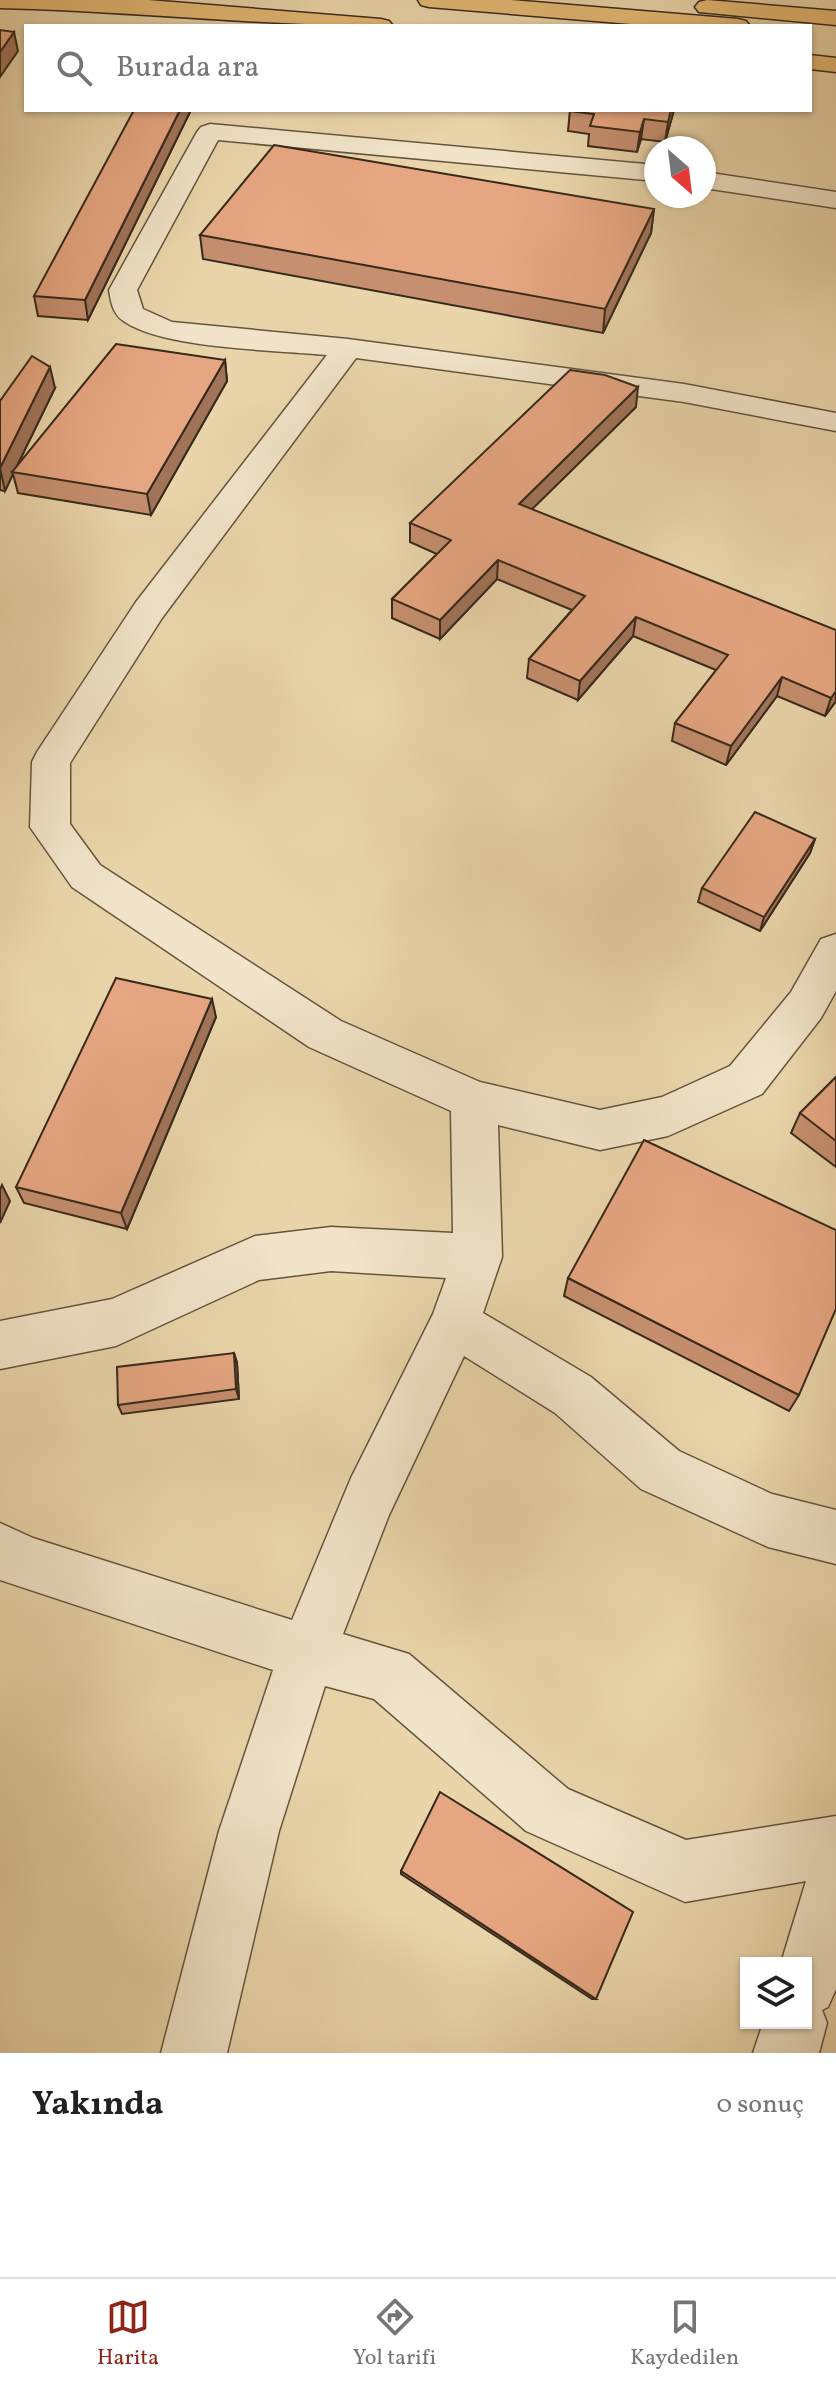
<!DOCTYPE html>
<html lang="tr">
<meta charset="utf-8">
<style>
body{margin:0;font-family:Vollkorn,serif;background:#f2f2f2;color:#202124}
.controls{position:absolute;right:24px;bottom:24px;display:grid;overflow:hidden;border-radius:0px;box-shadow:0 2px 6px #0004}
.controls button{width:72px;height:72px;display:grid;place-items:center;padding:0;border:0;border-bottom:2px solid #e0e0e0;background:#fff;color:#202124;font:40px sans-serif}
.compass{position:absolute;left:644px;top:136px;width:72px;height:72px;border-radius:50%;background:#fff;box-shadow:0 2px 6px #0004;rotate:152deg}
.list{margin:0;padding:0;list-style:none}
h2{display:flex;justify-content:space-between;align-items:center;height:104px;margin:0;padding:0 32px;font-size:34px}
h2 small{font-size:26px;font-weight:400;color:#757577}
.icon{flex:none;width:44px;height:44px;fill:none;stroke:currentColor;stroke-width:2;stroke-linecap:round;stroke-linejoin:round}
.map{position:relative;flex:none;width:836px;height:2053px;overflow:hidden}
.search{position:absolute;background:#fff;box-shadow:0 2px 6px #0004;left:24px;right:24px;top:24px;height:88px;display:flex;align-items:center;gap:20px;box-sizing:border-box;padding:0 28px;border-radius:0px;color:#757577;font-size:30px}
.sheet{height:224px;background:#fff}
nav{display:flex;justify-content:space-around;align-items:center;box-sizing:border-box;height:112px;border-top:2px solid #e0e0e0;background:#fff;font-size:22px;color:#757577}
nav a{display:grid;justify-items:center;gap:4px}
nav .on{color:#8f2418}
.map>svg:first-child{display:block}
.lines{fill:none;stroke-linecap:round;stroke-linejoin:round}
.minor-casing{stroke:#64553f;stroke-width:3}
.highway-casing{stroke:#372a1b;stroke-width:3}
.minor{fill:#f1e4c8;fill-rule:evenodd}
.highway{fill:#e5ba75;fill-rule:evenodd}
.wall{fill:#c68f6f;stroke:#372a1b;stroke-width:2}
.shaded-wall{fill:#a1745a;stroke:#372a1b;stroke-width:2}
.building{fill:#e6a681;stroke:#372a1b;stroke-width:2}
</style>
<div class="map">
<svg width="836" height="2053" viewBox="0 0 836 2053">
<rect width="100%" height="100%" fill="#ead5aa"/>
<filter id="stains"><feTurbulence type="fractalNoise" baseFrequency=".0025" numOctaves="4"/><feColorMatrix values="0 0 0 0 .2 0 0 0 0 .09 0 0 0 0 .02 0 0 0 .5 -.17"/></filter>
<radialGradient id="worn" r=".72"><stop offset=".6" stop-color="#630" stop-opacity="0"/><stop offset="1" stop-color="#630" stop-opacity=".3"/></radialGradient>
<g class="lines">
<defs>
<g id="minor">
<path d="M210,124L656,165V181L218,140L137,290L143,309L172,322L348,339L684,384L836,413V431L684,402L356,358L162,618L70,763V824L100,865L341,1021L480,1082L600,1110L662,1097L730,1066L791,992L821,939L836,934V991L821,1018L762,1094L668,1136L600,1150L498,1125L502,1257L483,1313L591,1377L679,1451L772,1494L836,1510V1564L768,1547L641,1489L555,1413L464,1356L389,1515L343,1634L409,1654L568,1789L686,1840L836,1816V1989L828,2007L822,2010L827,2023L819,2053H753L763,2023H806V1963H781L806,1881L685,1902L526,1831L374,1699L325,1686L279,1831L227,2053H161L219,1831L273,1670L0,1580V1523L33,1538L292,1620L351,1478L433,1314L446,1278L331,1271L259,1280L116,1346L0,1369V1321L112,1299L255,1236L331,1227L453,1233L451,1111L309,1047L72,887L30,827L32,762L37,752L136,602L327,355C275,350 166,349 125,322C113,315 111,303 109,290L197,132L201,127Z"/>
<path d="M704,172L836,192V208L704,188Z"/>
</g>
<g id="highway">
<path d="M0,0H148L381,19L389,21L393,26C261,26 131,11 0,8Z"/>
<path d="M418,0H511L738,19L746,21L750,26H655L429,7L421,5Z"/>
<path d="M707,0L836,11V25L699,12L695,7L699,2Z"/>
<path d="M810,55L836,58V72L810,69Z"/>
</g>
</defs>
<use href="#minor" class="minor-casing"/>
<use href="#highway" class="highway-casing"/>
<use href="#minor" class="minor"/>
<use href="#highway" class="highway"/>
</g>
<g class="wall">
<path d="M570,110H674L665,142L641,139L637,152L588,146L589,134L568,131Z"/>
<path d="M190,112L88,320L38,316L34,296Z"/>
<path d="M654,209L651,233L603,333L203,259L200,235Z"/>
<path d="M225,360L227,381L151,515L18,493L13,474L5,491L0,490V401L55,388L17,466Z"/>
<path d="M636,407L532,509L836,701L825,716L777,696L726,765L672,741L675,723L716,670L633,636L578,700L527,678L529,659L572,610L497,579L440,639L392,618V599L437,554L410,542V523Z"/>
<path d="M815,839L810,853L760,931L698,902L702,888Z"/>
<path d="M216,1017L127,1229L24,1203L16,1187Z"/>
<path d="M836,1077V1167L791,1133L800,1113Z"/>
<path d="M568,1278L799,1395L789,1411L564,1296Z"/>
<path d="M234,1353L237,1363L239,1399L122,1414L118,1405Z"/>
<path d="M401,1871L596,1999H592L401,1874Z"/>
</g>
<g class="shaded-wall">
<path d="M14,32L18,51L0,77V52Z"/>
<path d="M180,110H189L190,112L88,320L85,300Z"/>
<path d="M671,110H674L665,142L668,122Z"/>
<path d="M644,119L641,139L637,152L640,132Z"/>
<path d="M654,209L651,233L603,333L605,309Z"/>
<path d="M225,360L227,381L151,515L147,494Z"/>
<path d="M50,367L55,388L14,472H12L13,474L5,491L0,468Z"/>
<path d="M638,387L636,407L518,523L519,504Z"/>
<path d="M498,560L497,579L440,639V620Z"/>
<path d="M636,617L633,636L578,700L580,681Z"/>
<path d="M782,677L777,696L726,765L731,746Z"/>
<path d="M836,691V701L825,716L831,698Z"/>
<path d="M815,839L810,853L760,931L764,917Z"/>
<path d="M212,999L216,1017L127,1229L121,1213Z"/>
<path d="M2,1185L10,1201L0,1223V1190Z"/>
<path d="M234,1353L237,1363L239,1399L236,1389Z"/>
</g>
<g class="building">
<path d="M0,30L14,32L0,52Z"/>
<path d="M134,110H180L85,300L34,296Z"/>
<path d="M570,110H671L668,122L644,119L640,132L590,126L594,114L570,111Z"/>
<path d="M274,145L654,209L605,309L200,235Z"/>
<path d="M116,344L225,360L147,494L12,472Z"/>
<path d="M32,356L50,367L0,468V401Z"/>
<path d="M570,370L605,375L638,387L519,504L836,630V691L831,698L782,677L731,746L675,723L728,655L636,617L580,681L529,659L585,596L498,560L440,620L392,599L451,540L410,523Z"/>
<path d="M755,812L815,839L764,917L702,888Z"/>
<path d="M116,978L212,999L121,1213L16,1187Z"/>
<path d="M836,1077V1141L800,1113Z"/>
<path d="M644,1140L836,1230V1309L799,1395L568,1278Z"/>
<path d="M234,1353L236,1389L118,1405L117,1367Z"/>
<path d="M440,1792L633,1912L596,1999L401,1871Z"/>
</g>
<rect width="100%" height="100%" filter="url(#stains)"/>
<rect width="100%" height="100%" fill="url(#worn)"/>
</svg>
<div class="controls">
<button><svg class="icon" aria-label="layers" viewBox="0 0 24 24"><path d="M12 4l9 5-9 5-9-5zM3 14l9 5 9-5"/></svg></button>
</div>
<svg class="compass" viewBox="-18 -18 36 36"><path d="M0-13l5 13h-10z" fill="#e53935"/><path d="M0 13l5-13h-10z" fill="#757577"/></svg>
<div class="search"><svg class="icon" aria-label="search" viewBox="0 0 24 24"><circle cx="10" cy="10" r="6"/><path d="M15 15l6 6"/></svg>Burada ara</div>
</div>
<section class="sheet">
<h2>Yakında<small>0 sonuç</small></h2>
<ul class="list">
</ul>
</section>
<nav>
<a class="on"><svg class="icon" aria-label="map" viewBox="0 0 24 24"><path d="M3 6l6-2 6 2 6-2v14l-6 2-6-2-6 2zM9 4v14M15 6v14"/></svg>Harita</a>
<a><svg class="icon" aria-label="directions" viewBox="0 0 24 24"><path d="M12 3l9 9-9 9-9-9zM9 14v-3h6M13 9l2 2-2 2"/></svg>Yol tarifi</a>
<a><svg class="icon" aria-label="saved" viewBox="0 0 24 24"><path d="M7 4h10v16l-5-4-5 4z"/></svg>Kaydedilen</a>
</nav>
